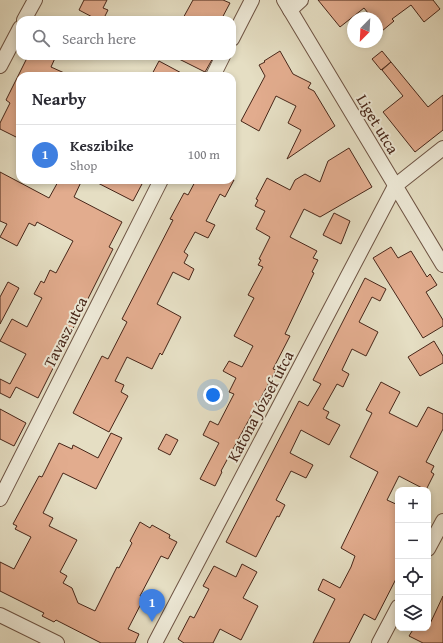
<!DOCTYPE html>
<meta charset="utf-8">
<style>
body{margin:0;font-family:"Gentium Book Plus",serif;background:#f2f2f3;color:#2b2b33}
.controls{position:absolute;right:12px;bottom:12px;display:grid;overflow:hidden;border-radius:8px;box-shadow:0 2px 6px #0003}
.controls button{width:36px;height:36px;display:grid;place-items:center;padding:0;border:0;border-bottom:1px solid #e1e1e2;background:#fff;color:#2b2b33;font:20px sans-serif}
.compass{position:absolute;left:347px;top:12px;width:36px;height:36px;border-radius:50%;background:#fff;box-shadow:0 2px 6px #0003;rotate:204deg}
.you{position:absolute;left:213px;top:395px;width:14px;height:14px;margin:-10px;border:3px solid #fff;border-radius:50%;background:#1a73e8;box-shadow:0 0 0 6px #1a73e833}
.badge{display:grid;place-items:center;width:26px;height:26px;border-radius:50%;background:#111827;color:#fff;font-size:13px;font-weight:700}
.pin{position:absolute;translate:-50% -33px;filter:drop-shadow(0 1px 2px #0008)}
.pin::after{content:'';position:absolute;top:21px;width:14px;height:12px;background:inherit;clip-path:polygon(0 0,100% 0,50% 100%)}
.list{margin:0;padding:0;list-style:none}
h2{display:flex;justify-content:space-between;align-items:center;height:52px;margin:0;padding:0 16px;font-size:17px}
h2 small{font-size:13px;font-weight:400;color:#7c7c81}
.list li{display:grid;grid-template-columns:26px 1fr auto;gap:12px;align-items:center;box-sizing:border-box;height:60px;padding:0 16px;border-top:1px solid #e1e1e2}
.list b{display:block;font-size:15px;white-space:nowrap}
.list p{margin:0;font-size:13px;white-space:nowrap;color:#7c7c81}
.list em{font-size:13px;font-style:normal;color:#7c7c81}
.icon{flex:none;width:22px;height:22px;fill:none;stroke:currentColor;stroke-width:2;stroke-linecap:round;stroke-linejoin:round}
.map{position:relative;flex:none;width:443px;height:643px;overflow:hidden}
.search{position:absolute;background:#fff;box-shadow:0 2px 6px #0003;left:16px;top:16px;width:220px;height:44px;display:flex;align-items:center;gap:10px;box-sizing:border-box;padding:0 14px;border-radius:12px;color:#7c7c81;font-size:15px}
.panel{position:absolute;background:#fff;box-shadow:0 2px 6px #0003;left:16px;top:72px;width:220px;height:112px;border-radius:12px}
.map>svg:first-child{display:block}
.building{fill:#e2ac8e;stroke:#472619}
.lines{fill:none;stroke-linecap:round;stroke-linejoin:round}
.minor-casing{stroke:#6e5444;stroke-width:16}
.minor{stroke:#eeead8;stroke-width:14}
.labels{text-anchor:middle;stroke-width:4;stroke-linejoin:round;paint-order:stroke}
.street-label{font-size:16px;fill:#472619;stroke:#eeead8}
</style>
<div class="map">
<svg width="443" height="643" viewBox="0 0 443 643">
<rect width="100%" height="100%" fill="#e5dec3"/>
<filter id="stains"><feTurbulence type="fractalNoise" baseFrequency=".005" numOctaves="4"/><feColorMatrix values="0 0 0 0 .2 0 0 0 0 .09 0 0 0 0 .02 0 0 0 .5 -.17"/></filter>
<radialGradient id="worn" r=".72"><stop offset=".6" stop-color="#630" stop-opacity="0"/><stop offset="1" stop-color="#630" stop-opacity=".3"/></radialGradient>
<g class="building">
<path d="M84,0H107L103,8L108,10L103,20H98L79,10Z"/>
<path d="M193,0H223L230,3L221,20H182Z"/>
<path d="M318,0H433L440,9L424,22L411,5L392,19L394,21L382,31L377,24V18H372L364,8L340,27Z"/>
<path d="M280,51L293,74L311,83L308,88L314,91L335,126L287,159L301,130L288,123L296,106L276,96L259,131L241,121L265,76L259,65L265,62L264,61Z"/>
<path d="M382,51L391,62L381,70L372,59Z"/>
<path d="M28,56H56L51,67L71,76H20V139L0,129V123L10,103L6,100Z"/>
<path d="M173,56H214L205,72Z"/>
<path d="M159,61L187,76H151Z"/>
<path d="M391,62L428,107L443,95V130L415,152L383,112L403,96L382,70Z"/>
<path d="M349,148L372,187L320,217L304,209L290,237L317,251L313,258L318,260L312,272L314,273L285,334L290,336L273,369L276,370L221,471L222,472L215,486L200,479L219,443L203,435L210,421L218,425L234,394L229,392L236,378L223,371L229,361L242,367L253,346L234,336L254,298L248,295L263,267L258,265L261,260L259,259L270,237L256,229L265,211L255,206L258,200L256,199L267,178L290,190L295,180L305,174L320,182L328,161Z"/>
<path d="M0,172L49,198L59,180H82L74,197L122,222L109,247L113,249L38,398L16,387L10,398L0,393V379L10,384L26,354L0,341L12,319L27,327L42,298L34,294L41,281L44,283L50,270L56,273L73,241L37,222L35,226L29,223L17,246L0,237L7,224L0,221Z"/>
<path d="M92,180H133L142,184L133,201Z"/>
<path d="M196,180H234L225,197L220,194L206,221L215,225L208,238L195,232L184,252L188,255L184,263L194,269L189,280L173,272L157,304L181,317L162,355L160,353L152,369L127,357L115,381L124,385L121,392L128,396L109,432L73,413L102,356L108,359L127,322L122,319L173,220L170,219L184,193L188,195Z"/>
<path d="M334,213L350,221L341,244L323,235Z"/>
<path d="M391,247L398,258L411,251L427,277L430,274L437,285L426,292L443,320V326L423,338L373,258Z"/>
<path d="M365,278L386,289L380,301L372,297L359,322L378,332L366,356L352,349L342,370L349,374L343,387L337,384L323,409L329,412L326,418L340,425L329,445L301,430L290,453L313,465L306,478L291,471L276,500L285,505L279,517L277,516L256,557L226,542L299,401L308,406L321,384L313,380Z"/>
<path d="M8,282L19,288L0,324V297Z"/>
<path d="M434,341L443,356V363L420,376L408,357Z"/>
<path d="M381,382L400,392L389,413L417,427L428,407L443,414V429L426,462L434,466L431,472L434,474L426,490L399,476L387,500L398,505V575L375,620L364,614L349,643H313L335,599L318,590L323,579L340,588L351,567L355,556L341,548L378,472L350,457L372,413L366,410Z"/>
<path d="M0,409L26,423L14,446L0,439Z"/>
<path d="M111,433L122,438L96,489L63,473L43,513L53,518L49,526L77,540L60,572L67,576L63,583L72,588L78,603L95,611L117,567L119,568L132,543L130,541L140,522L150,528L152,525L170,535L169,538L177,542L168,559L161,556L140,596L144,598L128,629L139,634L135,643H101L56,620L54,622L42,616L44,613L0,591V562L14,569L31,537L15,529L17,526L13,524L39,476L42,477L59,443L72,449L73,445L98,458Z"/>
<path d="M166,434L178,440L170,455L158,449Z"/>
<path d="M242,564L257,572L243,598L258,606L241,640L220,629L213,643H184L178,639L190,616L194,618L209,589L203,586L214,566L236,577Z"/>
<path d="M443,596V643H423L409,636L414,628H428Z"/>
</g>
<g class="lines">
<defs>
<g id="minor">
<path d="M284,0L443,265"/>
<path d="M290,10L301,0"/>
<path d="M24,20L35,0"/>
<path d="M232,39L252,0"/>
<path d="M0,66L20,28"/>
<path d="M213,76L223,56"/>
<path d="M0,499L161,180"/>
<path d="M428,549L443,521"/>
<path d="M0,615L57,643"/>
<path d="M155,643L395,186L443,148"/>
<path d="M379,643L398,607"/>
</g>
</defs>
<use href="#minor" class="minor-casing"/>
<use href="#minor" class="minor"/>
</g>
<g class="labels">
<g class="street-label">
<text transform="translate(378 124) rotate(59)" y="6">Liget utca</text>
<text transform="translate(65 332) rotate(-63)" y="6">Tavasz utca</text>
<text transform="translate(260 406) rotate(-62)" y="6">Katona József utca</text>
</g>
</g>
<rect width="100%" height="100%" filter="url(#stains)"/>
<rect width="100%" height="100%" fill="url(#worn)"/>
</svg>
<div class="controls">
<button>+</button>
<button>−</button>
<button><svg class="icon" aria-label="locate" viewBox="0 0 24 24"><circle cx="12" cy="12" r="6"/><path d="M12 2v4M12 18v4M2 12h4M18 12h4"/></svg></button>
<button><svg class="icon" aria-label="layers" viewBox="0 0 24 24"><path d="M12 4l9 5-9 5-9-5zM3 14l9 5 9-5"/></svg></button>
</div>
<svg class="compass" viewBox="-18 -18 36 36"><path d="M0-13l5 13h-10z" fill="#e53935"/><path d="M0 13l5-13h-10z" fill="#7c7c81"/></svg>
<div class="you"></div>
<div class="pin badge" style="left:152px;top:622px;background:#3f7fe0">1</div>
<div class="search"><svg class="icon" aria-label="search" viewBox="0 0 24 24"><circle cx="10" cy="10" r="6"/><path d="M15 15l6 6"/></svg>Search here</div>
<section class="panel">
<h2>Nearby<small></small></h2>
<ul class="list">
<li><span class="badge" style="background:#3f7fe0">1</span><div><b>Keszibike</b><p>Shop</p></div><em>100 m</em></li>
</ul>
</section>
</div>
